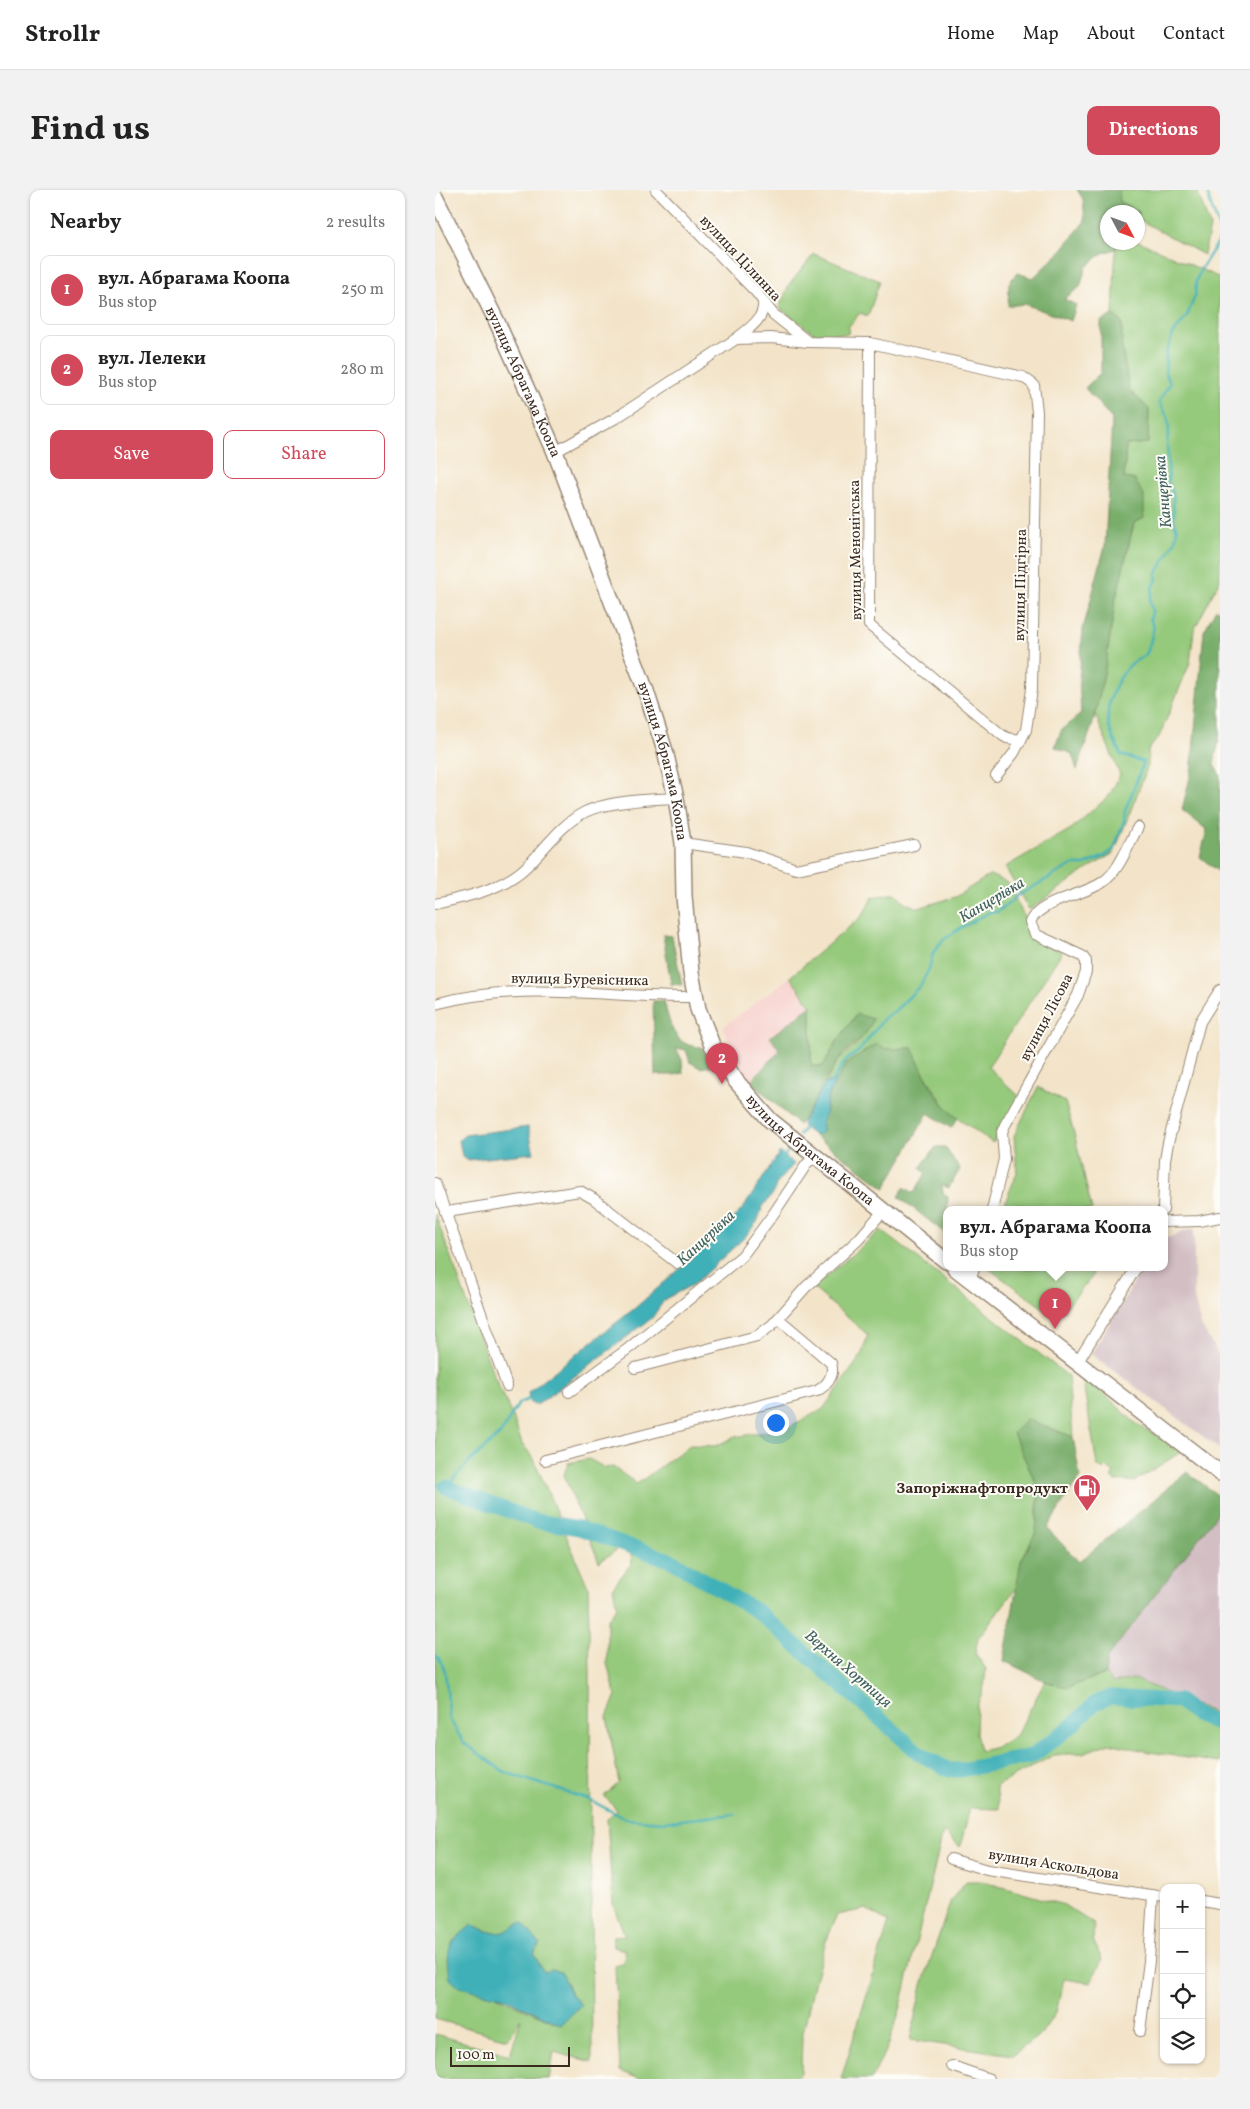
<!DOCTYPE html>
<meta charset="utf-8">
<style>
body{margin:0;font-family:Vollkorn,serif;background:#f2f2f2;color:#222}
.controls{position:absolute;right:15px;bottom:15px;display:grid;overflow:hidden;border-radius:10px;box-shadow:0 1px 4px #0004}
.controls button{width:45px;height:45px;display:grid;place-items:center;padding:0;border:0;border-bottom:1px solid #e0e0e0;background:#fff;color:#222;font:25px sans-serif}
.compass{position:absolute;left:665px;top:15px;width:45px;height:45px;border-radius:50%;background:#fff;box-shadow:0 1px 4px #0004;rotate:131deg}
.scale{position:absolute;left:15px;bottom:12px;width:120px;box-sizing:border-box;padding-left:5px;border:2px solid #3b2a1e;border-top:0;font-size:14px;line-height:18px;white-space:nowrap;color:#3b2a1e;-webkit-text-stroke:4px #fdfcf7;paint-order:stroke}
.you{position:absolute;left:340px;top:1232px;width:18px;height:18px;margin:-12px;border:4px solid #fff;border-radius:50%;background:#1a73e8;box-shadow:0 0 0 8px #1a73e833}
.badge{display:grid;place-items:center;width:32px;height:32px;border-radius:50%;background:#d1495b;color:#fff;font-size:16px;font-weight:700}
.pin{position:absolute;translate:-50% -41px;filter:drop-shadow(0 1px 2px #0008)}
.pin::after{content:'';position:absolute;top:26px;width:18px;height:15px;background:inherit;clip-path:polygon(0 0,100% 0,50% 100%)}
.popup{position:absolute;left:508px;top:1016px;width:225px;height:65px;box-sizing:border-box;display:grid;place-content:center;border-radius:10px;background:#fff;filter:drop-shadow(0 1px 4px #0005);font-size:16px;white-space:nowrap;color:#767676}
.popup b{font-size:19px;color:#222}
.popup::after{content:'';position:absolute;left:50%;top:100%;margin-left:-10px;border:10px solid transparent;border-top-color:#fff}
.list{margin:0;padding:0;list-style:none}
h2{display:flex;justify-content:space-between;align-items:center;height:65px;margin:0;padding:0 20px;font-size:21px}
h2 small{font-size:16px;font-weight:400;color:#767676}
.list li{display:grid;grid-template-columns:32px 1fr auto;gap:15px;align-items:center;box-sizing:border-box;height:70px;margin:0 10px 10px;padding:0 10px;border:1px solid #e0e0e0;border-radius:10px}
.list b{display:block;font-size:19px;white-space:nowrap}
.list p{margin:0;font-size:16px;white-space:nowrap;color:#767676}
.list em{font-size:16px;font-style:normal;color:#767676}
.actions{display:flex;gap:10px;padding:15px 20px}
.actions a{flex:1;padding:11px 0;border:1px solid #d1495b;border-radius:10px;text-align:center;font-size:18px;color:#d1495b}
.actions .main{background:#d1495b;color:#fff}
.icon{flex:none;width:28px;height:28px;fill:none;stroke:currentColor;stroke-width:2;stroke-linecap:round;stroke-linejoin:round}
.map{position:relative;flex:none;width:785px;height:1889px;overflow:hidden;border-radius:10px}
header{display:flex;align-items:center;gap:30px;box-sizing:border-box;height:70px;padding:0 25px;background:#fff;border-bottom:1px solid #e0e0e0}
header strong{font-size:24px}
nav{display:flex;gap:28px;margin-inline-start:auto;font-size:18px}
.intro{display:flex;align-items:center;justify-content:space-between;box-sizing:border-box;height:120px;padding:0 30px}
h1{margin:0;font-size:35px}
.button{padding:12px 22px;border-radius:10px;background:#d1495b;color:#fff;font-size:18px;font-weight:700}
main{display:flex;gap:30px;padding:0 30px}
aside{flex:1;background:#fff;border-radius:10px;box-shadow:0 1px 4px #0004}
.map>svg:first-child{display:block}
.built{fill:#f7d0cc}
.industrial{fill:#d2bec3}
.green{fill:#95c97b;stroke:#687a4c;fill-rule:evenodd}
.forest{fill:#78ad6b;stroke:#5a6c44}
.water{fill:#3fb0b8;stroke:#3d6d6b}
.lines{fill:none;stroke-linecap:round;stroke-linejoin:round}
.stream{stroke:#3fb0b8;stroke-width:2.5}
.river{stroke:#3fb0b8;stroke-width:15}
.street-casing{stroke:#978774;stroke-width:12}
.primary-casing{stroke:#978774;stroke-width:18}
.street{stroke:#fff;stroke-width:10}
.primary{stroke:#fff;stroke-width:15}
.labels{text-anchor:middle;stroke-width:4;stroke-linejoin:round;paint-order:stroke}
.street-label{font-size:15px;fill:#3b2a1e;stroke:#fdfcf7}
.poi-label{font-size:15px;font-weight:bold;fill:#3b2a1e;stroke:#fdfcf7;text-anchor:end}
.water-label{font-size:16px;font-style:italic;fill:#3d605c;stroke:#fdfcf7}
</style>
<header>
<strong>Strollr</strong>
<nav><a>Home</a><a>Map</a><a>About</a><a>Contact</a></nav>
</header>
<div class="intro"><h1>Find us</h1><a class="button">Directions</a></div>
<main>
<aside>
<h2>Nearby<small>2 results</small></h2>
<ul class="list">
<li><span class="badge">1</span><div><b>вул. Абрагама Коопа</b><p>Bus stop</p></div><em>250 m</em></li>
<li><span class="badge">2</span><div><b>вул. Лелеки</b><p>Bus stop</p></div><em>280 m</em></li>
</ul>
<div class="actions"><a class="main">Save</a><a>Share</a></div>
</aside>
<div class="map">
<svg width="785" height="1889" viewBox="0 0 785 1889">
<rect width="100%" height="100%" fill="#fdfcf7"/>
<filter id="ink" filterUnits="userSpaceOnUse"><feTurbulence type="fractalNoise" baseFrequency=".02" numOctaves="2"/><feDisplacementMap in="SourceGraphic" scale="10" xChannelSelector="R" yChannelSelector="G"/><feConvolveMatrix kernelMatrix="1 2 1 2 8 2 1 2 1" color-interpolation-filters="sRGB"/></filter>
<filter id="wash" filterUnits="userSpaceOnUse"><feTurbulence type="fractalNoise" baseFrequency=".0096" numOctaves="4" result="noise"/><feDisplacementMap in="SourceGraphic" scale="20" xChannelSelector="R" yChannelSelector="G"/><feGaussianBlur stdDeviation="1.12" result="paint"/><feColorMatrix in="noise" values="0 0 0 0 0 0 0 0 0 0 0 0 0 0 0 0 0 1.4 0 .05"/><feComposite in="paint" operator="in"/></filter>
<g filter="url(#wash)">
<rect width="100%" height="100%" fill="#f3e4c9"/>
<path class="built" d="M355,787L376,816L335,846L345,861L315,891L297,858L288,837Z"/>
<g class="industrial">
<path d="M759,1038V1108L766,1136L785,1167V1259L656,1164L708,1078H729V1049Z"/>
<path d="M783,1323L785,1325V1525L699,1489L678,1493L670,1484L672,1468Z"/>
</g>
<g class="green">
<path d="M684,0H762L775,37L769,65L703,29L704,22L684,12Z"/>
<path d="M703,51L785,88V390L759,440L755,473L724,547L713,560V576L679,663L651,680L594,720L570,677L636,639L674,606L685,585L660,524L671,473L680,412L699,333L709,328L700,290L689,288L691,255L713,253L714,219L694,200L687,159V132L678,125L680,72L682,53L702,52Z"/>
<path d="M379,64L445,91L433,126L425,123L414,136L413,144H380L344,118L354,95Z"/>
<path d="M555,685L573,693L599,747L627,762L553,877L585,907L558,953L514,922L486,879L477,858L449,859L412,873L400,892L399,889L390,894L403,870L424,852L422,824L403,850L388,876H376V816L355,787L427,726L438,707L461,703L469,712L483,718L520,707Z"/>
<path d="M603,897L630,912L640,947L657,1020H567L582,983L579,946Z"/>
<path d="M0,1024L59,1186L77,1224L87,1254L98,1267L153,1397L155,1480L157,1872L119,1862L114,1889H0V1844L75,1865L86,1829L73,1849L0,1829ZM87,1732L98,1764L109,1782L132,1793L135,1803L146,1815L126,1835L61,1806L17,1752L37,1735C44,1737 49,1740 56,1742C67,1746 77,1738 87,1732Z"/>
<path d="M446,1040L633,1186L638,1247L591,1229L578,1243L603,1298L601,1342L586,1371L582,1397L543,1448L540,1463L551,1479L549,1496L542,1516L541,1543L545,1561L562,1557L581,1546L610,1491L632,1498L670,1484L678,1493L699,1489L785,1525V1573L715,1562L674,1553L648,1563L619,1565L561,1596L564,1619L535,1618L525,1657L508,1642L465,1820L454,1852L437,1889H406L454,1732L431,1719L402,1725L390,1754L379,1794L367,1847L366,1883L359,1889H205L185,1881L180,1776L188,1772L191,1760L178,1757V1747L190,1746L178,1715L172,1629L182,1620L169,1606L184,1593L172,1527L181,1505L172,1474V1431L182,1416L178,1397L197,1373L196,1364L183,1359L164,1372L129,1285L133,1273L154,1269L170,1278L178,1277L202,1294L255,1255L281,1256L299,1247L350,1239L388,1219L426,1166L433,1145L378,1098Z"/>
<path d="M553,1078H658L657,1087L622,1128Z"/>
<path d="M647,1187L663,1198L697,1230L709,1239L723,1245L746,1262L700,1291H681L676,1288L679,1283L671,1277L668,1280L662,1275Z"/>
<path d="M532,1691H546L629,1715L659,1734L658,1750L667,1770L655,1793L629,1789L621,1822L606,1844L578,1865L475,1850L487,1795L516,1710Z"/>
</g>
<g class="forest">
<path d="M642,0H684L685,12L704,22L703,26L702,22H672V52L682,53L681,59L668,63L651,77L645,97L629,109L641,115L636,131L589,114L573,116L574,93L582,83L598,88L624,63L650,31L648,9Z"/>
<path d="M678,125L687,132V159L694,200L714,219L713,253L691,255L689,288L700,290L709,306V328L699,333L680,412L670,479L659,530L642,580L637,564L620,557L627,539L646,524L644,489L648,439L670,356L677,229L650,198L666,182V131Z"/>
<path d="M781,419L785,421V542L779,575L785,585V680L783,681L765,667L772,640L747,620L756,583L769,441Z"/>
<path d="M228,745L237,746L247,795L236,794Z"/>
<path d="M218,811H229C235,834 238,857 267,857L276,876L265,878L255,872L251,860L241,858L247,870L248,883L239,885H220Z"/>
<path d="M376,816V876H388L403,850L422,824L438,829C431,851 415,854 403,870C388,891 380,915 364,935L315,891L345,861L335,847Z"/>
<path d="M442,853L449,859L477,858C488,882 502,913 523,928L516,938L493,923L450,998L380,946L390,925L393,908L400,892L412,873Z"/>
<path d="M501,957H510L525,979L514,998L507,995L508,1003L513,1007L511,1044L464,1007L469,997L479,1003L491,983L485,978Z"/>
<path d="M591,1229L638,1247L645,1287L612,1338L644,1372L752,1282L785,1307L783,1323L672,1468L670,1484L632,1498L610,1491L569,1471L586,1371L601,1342L603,1315V1298L578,1243Z"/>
</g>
<g class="water">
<path d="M399,889L400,892L392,909L390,925L386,936L389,940L383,945L380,946L367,936L368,931L390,894Z"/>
<path d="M93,937L99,963L32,970L27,966L24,950L30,945Z"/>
<path d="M345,962L359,974L343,991L337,1005L328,1016L322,1032L310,1047L259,1094L230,1109L217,1128L102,1215L95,1213L93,1203L107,1191L200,1118L280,1048L309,1017Z"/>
<path d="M87,1732L105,1754L99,1764L109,1782L117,1779L126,1782L135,1803L146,1815L126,1835L70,1808L24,1797L15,1789C11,1758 12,1754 37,1735C44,1737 49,1740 56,1742C67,1746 77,1737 87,1732Z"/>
</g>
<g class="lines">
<g class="stream">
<path d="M772,0C774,15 782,28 785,43"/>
<path d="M398,890L411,870L424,861L450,827L460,821L485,796L494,779L498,763L507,751L524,739L555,722H563C568,716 576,714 580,707L637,675H650L670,666L679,659L689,631L690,621L709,572L686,565C682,556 676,546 674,536C669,516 681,490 695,475C700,470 707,469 711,464C715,459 716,446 719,438L715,429C720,419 714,418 715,409C716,404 718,403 717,397L721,392L722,383L740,351L742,340L739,331L738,302L734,296L732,254L734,237L732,226L724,212L735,193L730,183L731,163L738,144L752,126L760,106L761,91L766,79L785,49"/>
<path d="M364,945L371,936"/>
<path d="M348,968L358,954"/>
<path d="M0,1294L11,1297L33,1273L66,1243L84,1213L97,1208"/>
<path d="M0,1465L4,1468L10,1481L15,1530L29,1553L69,1582L155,1610L191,1629L227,1632L300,1624"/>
</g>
<path class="river" d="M11,1297L101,1331L144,1338L237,1371L323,1422L485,1564L514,1580H526L597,1566L639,1534L660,1513L676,1507L744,1511L759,1523L785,1535"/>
</g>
</g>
<g filter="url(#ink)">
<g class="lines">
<defs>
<g id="street">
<path d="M221,0L321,102L338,124L372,151"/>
<path d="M301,149C312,140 330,129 328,113"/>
<path d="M435,153L434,435L567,545L572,548L586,550"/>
<path d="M120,262L181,228L301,149L336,148L373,152L435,153L588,187L599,195L602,222L597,499L591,540L579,563L561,586"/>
<path d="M248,653L311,662L361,679L479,655"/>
<path d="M0,714C32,707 68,699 91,677C111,658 126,634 150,622C173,611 216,609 241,608"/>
<path d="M0,814C86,790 173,808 260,807"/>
<path d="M0,993L72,1196"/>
<path d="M557,1020L569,969L567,942L570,935L643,805L651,782V771L647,766L600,744L595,732C605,710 648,706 668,692C685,680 693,655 703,637"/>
<path d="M728,1020L730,970L733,953L765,832L785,800"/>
<path d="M12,1022L145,1001L159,1009L242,1073"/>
<path d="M729,1032L764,1031L785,1027"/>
<path d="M535,1090L539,1078"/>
<path d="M642,1173L701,1078"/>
<path d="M200,1178L322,1146L337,1135L371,1097L423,1050L449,1020"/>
<path d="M134,1202L194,1158L307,1066L339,1023L371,975L380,966"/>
<path d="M110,1270L382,1201C392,1195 400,1186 396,1173L344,1129"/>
<path d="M516,1669L552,1680L729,1707"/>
<path d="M766,1711L785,1714"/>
<path d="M705,1841L714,1771L718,1705"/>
<path d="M517,1876L554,1889"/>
</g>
<g id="primary">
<path id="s1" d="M0,7L62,132L120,262L211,501L230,561L241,608L248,653L249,706L256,783L263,819L277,855L301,891L335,930L511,1071"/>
<path d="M520,1078L785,1283"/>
</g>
</defs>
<use href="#street" class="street-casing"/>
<use href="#primary" class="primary-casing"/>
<use href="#street" class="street"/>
<use href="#primary" class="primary"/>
</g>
</g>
<defs>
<symbol id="fuel-pin" viewBox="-11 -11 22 30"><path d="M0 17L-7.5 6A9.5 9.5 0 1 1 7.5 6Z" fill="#d1495b" stroke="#fdfcf7"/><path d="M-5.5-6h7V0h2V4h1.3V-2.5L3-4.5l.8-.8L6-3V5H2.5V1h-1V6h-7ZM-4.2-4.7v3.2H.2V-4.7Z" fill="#fff"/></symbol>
</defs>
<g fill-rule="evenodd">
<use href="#fuel-pin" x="636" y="1282" width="32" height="43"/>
</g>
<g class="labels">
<g class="street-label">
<text transform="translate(306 68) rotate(47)" y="5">вулиця Цілинна</text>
<text dy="5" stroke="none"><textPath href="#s1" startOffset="205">вулиця Абрагама Коопа</textPath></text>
<text transform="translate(420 360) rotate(-91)" y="5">вулиця Менонітська</text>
<text transform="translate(585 395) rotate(-89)" y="5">вулиця Підгірна</text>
<text dy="5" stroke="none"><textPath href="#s1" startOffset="610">вулиця Абрагама Коопа</textPath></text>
<text transform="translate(145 789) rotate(1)" y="5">вулиця Буревісника</text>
<text transform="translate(611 827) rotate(-62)" y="5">вулиця Лісова</text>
<text dy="5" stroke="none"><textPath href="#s1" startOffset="1045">вулиця Абрагама Коопа</textPath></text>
<text transform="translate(619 1674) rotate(9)" y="5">вулиця Аскольдова</text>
</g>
<g class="poi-label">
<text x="633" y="1303">Запоріжнафтопродукт</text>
</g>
<g class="water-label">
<text transform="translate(727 302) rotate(-95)" y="6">Канцерівка</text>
<text transform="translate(556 709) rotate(-31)" y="6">Канцерівка</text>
<text transform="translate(270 1047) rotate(-43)" y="6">Канцерівка</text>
<text transform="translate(414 1478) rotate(41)" y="6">Верхня Хортиця</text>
</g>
</g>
</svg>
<div class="controls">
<button>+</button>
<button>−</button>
<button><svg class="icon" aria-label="locate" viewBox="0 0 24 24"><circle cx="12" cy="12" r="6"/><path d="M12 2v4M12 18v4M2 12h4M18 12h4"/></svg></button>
<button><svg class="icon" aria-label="layers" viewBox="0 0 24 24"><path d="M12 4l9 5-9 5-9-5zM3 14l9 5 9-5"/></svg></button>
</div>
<svg class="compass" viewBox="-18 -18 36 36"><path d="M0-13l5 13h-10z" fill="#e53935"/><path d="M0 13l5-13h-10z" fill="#767676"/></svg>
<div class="scale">100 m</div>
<div class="you"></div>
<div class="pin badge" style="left:620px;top:1139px">1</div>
<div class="popup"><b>вул. Абрагама Коопа</b>Bus stop</div>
<div class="pin badge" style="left:287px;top:894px">2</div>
</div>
</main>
